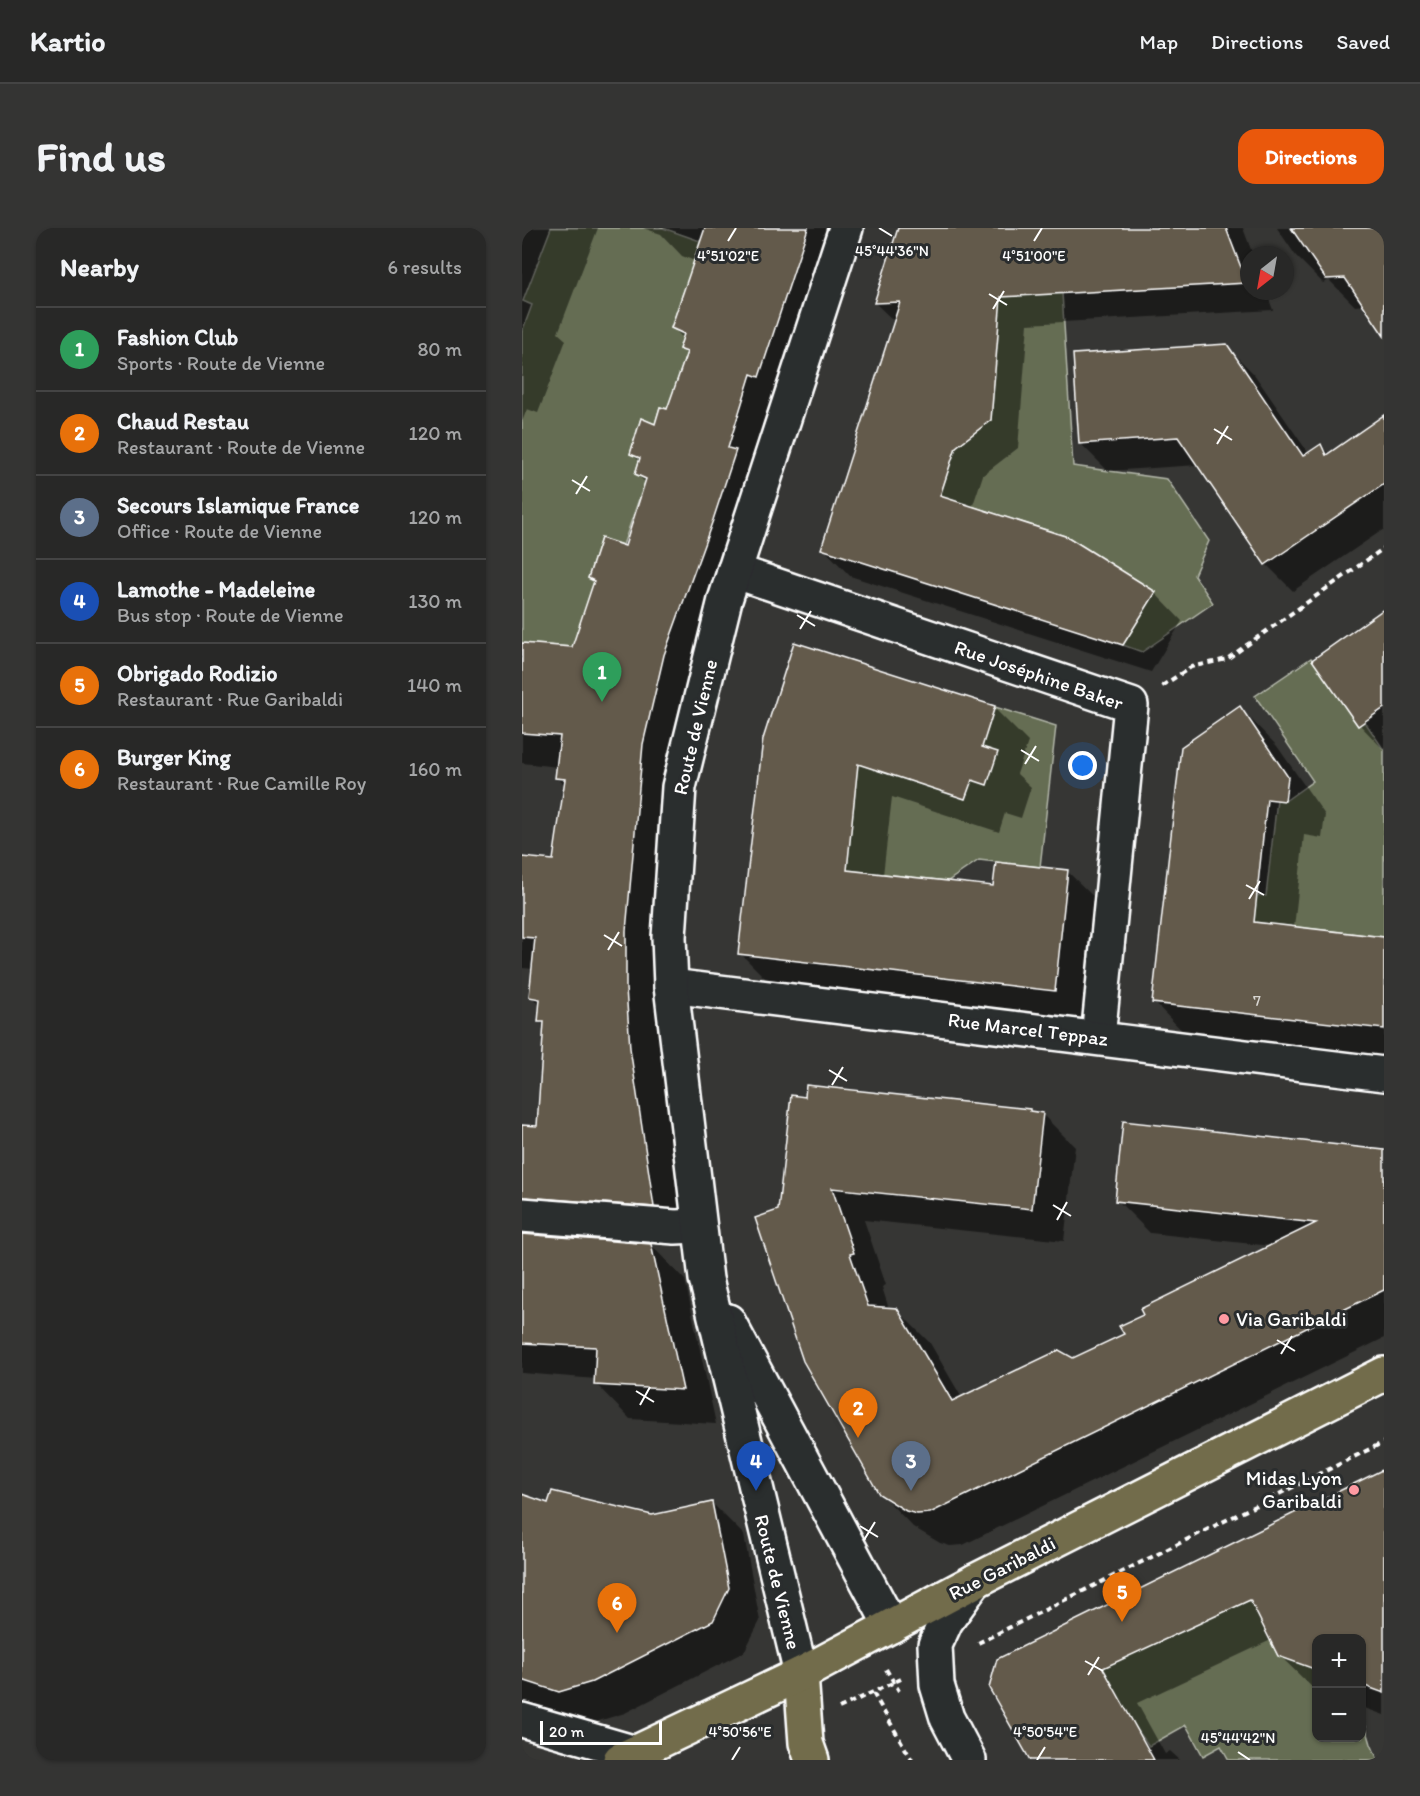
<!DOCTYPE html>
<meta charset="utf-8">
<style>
body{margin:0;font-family:Itim,sans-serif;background:#343433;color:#f1f3f6}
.controls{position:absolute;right:18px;bottom:18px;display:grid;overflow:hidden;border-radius:12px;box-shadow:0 2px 4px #0004}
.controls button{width:54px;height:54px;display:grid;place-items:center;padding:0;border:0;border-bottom:2px solid #444;background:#282827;color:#f1f3f6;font:30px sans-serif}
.compass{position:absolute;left:718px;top:18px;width:54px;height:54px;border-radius:50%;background:#282827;box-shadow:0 2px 4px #0004;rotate:211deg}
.scale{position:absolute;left:18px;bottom:15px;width:122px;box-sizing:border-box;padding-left:6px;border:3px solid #fff;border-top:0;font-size:16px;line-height:21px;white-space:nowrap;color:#fff;-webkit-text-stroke:4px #2a2d2e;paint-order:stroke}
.you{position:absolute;left:561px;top:538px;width:21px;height:21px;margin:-15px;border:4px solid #fff;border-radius:50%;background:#1a73e8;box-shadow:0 0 0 9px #1a73e833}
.badge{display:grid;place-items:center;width:39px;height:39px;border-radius:50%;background:#ea580c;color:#fff;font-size:20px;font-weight:700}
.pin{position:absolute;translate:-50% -50px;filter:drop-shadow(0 2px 3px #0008)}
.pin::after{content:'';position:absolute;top:32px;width:21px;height:18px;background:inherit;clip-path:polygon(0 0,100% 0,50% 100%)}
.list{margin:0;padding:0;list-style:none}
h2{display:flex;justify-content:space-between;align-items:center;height:78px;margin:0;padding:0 24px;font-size:26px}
h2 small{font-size:20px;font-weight:400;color:#a5a6a7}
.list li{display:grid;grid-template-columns:39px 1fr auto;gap:18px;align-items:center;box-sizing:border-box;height:84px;padding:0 24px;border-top:2px solid #444}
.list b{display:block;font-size:22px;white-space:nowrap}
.list p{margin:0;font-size:20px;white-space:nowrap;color:#a5a6a7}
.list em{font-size:20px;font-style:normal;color:#a5a6a7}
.map{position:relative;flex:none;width:862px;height:1532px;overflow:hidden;border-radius:18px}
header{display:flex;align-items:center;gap:36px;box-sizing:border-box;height:84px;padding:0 30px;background:#282827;border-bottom:2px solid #444}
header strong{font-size:28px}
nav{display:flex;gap:33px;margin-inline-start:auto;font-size:21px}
.intro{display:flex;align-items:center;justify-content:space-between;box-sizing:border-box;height:144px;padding:0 36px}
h1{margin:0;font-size:42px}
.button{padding:15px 27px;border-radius:18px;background:#ea580c;color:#fff;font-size:21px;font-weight:700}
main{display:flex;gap:36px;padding:0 36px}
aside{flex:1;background:#282827;border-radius:18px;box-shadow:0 2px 4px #0004}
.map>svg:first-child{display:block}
.green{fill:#656d53;stroke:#b2b6a9;stroke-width:1.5}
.shadow{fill:#0007}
.building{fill:#645a4b;stroke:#fff;stroke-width:1.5}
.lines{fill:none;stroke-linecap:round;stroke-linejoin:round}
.pedestrian-casing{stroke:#fff;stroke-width:38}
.minor-casing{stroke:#fff;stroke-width:38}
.secondary-casing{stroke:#fff;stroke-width:38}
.primary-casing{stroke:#fff;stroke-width:38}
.path{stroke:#fff;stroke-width:4;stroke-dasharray:6 4.5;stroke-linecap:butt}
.pedestrian{stroke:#2a2d2e;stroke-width:33}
.minor{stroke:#2a2d2e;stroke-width:33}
.secondary{stroke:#2a2d2e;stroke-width:33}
.primary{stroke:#726c4b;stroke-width:33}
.ticks{fill:none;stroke:#fff;stroke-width:2}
.poi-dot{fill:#ff9aa2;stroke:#2a2d2e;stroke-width:2}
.labels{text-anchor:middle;stroke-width:6;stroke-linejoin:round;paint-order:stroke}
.number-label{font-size:16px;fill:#d8d6d2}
.street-label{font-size:20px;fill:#fff;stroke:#2a2d2e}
.poi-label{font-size:20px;fill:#fff;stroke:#2a2d2e;text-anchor:start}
.ticks-label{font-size:15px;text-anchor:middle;fill:#fff;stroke:#2a2d2e;stroke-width:6;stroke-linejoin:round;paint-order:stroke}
</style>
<header>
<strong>Kartio</strong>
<nav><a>Map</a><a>Directions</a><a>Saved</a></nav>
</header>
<div class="intro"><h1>Find us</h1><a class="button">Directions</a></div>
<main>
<aside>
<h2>Nearby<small>6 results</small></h2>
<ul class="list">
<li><span class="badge" style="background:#2e9e5b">1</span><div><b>Fashion Club</b><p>Sports · Route de Vienne</p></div><em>80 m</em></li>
<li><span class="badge" style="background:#e8710a">2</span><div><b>Chaud Restau</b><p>Restaurant · Route de Vienne</p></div><em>120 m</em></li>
<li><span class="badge" style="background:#5c6f8a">3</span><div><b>Secours Islamique France</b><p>Office · Route de Vienne</p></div><em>120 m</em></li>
<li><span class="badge" style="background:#1a4fb4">4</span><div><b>Lamothe - Madeleine</b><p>Bus stop · Route de Vienne</p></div><em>130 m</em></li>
<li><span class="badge" style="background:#e8710a">5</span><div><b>Obrigado Rodizio</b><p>Restaurant · Rue Garibaldi</p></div><em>140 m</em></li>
<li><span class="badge" style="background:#e8710a">6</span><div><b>Burger King</b><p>Restaurant · Rue Camille Roy</p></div><em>160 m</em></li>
</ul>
</aside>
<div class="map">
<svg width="862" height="1532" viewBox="0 0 862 1532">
<rect width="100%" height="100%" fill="#363634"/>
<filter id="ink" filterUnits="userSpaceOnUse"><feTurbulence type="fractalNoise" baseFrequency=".0167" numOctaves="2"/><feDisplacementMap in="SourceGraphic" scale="12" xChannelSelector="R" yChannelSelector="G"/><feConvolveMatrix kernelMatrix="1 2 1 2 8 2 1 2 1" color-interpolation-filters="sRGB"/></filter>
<g filter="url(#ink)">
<g class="green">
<path d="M29,0H141L178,13L176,20L196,27L161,65L149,100L162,106L157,121L165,124L146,181L138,179L133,196L119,190L108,226L118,230L113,246L124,251L101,317L79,310L66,350L72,353L62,420L0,415V104L10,77L1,73Z"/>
<path d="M540,65L551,238L645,251L687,313L672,347L691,375L620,424L601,417L634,364L546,309L418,268L434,219L469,192L476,110L417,72Z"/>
<path d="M789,430L836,498L843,494L862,522V709L731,694L720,666L744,668L755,572L763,573L791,553L733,468Z"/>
<path d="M473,479L534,498L518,639L457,632L426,653L325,642L336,536L443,571Z"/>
<path d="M728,1372L756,1428L794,1441V1510H840V1486L849,1516L856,1532H707L699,1518L681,1528L664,1497L627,1518L612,1497L581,1440Z"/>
</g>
<g class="shadow">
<path d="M0,0H76L36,105L44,112L16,185L5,181L0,194Z"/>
<path d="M121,0H332L176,462L138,796L142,856L165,1012L26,1004L21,1009L129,1017L163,1052L194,1196L108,1191L74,1156V1151L0,1145V899L16,900L24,799L18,793L19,779L9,768L12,741L0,740V630L32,633L43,558L35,549L36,539L0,535V417L51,421L73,355L67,350L104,320L124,255L114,246L118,234L110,226L146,183L165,127L159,120L162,111L151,100L173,33L160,28L139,6Z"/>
<path d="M378,0H721L731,27H727V63H744L751,82L506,96L496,220L461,247L450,280L633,365L660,393L629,444L328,348L301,320L373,94L353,75Z"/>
<path d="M755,0H862V105L843,77L833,78L807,52L801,55L774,28Z"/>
<path d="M704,118L732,146L787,226L799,218L807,226L862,189V301L771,363L744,336L676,237L586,243L558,215Z"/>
<path d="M862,383V522L838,497L793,432Z"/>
<path d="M472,480L506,514L495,546L509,559L499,590L483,585L477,604L370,569L361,647L472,660L546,644L580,677L566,796L252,759L218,725L243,512Z"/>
<path d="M718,480L755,518L803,587L800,610L782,607L772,700L862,711V833L669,812L632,774Z"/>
<path d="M270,869L520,886L553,919L542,1013L342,992L364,1057L360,1059L367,1081H374L408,1115L440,1170L551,1132L604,1106L749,1018L628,1005L595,972L862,923V1110L441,1317L428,1318L418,1315L391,1299L358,1265L258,983Z"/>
<path d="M862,1243V1487L840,1479V1410H794V1463L757,1427L749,1412L615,1475L643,1526L648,1523L658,1532H510L469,1460Z"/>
<path d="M0,1267L27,1277L130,1288L190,1275L222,1307L238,1393L222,1424L103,1485L70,1495L0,1473Z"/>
</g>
<g class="building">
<path d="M183,0H286L237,149L229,146L206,220L214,222L191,292L142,427L121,516L104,703V760L108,820L132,979L0,969V897L15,898L22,794H16L18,771L7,769L13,710L0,709V629L31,632L43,551L33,550L38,508L0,505V415L50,419L72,353L66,350L79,310L103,318L124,251L113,246L118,230L108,226L119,190L133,196L138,179L145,181L165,124L157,121L162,106L149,100Z"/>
<path d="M376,0H704L725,55L479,69L469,192L434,219L418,268L546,309L634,364L601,417L299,321L378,74L352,75Z"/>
<path d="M769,0H862V108L823,50L804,51Z"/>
<path d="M705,116L781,228L799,216L804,227L862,187V256L743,337L656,209L557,216L551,126Z"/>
<path d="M862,381V480L836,498L790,432Z"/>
<path d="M272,414L473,478L460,519L476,524L465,557L450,552L443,571L336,536L325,642L471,658L474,634L546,642L533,763L216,726L241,511Z"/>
<path d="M718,478L766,549L763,573L745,571L732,694L862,709V801L630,775L659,519Z"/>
<path d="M284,857L508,881V883L521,885L510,981L310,960L332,1025L328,1026L346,1078L375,1080L430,1173L537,1122L551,1130L602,1106L597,1098L621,1087L618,1081L794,995L593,973L601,893L862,922V1062L408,1285L395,1286L384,1283L357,1266L281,1133L233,990L256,982L269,867L283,869Z"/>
<path d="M0,1006L129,1016L161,1162L72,1157L74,1119L0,1115Z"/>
<path d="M862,1241V1465L840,1457V1410H795V1442L756,1428L728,1372L581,1440L632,1532H508L467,1460L475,1431Z"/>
<path d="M30,1263L130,1287L190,1274L207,1360L191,1393L70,1454L37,1464L0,1452V1266L26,1275Z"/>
</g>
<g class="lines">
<defs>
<path id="pedestrian" d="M0,987L153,999L176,998"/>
<g id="minor">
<path d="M212,343L609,477L576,810"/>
<path d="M149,758L862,846"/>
<path d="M0,1492L114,1525"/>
<path d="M447,1532L425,1490L415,1457L413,1417L424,1393L453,1353"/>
</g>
<g id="secondary">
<path d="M206,1093L369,1398"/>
<path d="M279,1446L184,1051L149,758L147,709L157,559L203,372L324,0"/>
</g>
<g id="primary">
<path d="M279,1446L284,1515L290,1532"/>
<path d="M98,1532L279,1446L453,1353L862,1146"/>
</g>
</defs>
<use href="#pedestrian" class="pedestrian-casing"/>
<use href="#minor" class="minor-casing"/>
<use href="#secondary" class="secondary-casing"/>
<use href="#primary" class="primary-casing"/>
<g class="path">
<path d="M640,458L669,439L705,431L862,320"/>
<path d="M456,1415L862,1214"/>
<path d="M364,1441L377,1463"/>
<path d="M351,1465L390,1532"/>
<path d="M317,1480L379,1451"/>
</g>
<use href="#pedestrian" class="pedestrian"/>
<use href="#minor" class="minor"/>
<use href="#secondary" class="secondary"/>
<use href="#primary" class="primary"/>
</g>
</g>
<path class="ticks" d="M357,0L370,8M206,13L214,0M512,13L520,0M467,66L485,77M471,81L482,63M692,201L710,212M695,216L706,198M50,252L68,263M54,266L65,248M275,387L293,398M278,401L289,383M499,522L517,533M503,536L514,518M724,657L742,667M727,671L738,653M82,707L100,718M86,722L97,704M307,842L325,853M310,857L321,839M531,977L549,988M535,992L545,974M755,1112L773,1123M759,1126L770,1108M114,1163L132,1174M118,1177L128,1159M338,1298L356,1309M342,1312L353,1294M563,1433L581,1443M566,1447L577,1429M716,1524L728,1532M210,1532L218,1519M515,1532L523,1519"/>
<g class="poi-dot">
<circle cx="702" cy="1091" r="6"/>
<circle cx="832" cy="1262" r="6"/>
</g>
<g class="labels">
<g class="number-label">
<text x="735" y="778">7</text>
</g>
<g class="street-label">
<text transform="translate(517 447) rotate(19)" y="7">Rue Joséphine Baker</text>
<text transform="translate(173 499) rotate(-77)" y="7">Route de Vienne</text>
<text transform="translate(506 801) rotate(7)" y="7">Rue Marcel Teppaz</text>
<text transform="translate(480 1340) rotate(-27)" y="7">Rue Garibaldi</text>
<text transform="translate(256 1354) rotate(76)" y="7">Route de Vienne</text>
</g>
<g class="poi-label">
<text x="714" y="1098">Via Garibaldi</text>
<text x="820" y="1257" text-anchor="end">Midas Lyon<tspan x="820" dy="23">Garibaldi</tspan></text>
</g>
</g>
<g class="ticks-label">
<text x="370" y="28">45°44'36"N</text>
<text x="206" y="33">4°51'02"E</text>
<text x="512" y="33">4°51'00"E</text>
<text x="218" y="1509">4°50'56"E</text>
<text x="523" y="1509">4°50'54"E</text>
<text x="716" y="1515">45°44'42"N</text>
</g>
</svg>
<div class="controls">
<button>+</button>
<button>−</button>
</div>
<svg class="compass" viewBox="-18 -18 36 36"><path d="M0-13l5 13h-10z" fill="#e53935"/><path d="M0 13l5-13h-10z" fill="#a5a6a7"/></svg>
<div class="scale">20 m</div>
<div class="you"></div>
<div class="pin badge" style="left:80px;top:474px;background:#2e9e5b">1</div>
<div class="pin badge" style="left:336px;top:1210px;background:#e8710a">2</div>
<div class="pin badge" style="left:389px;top:1263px;background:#5c6f8a">3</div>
<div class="pin badge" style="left:234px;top:1263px;background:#1a4fb4">4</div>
<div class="pin badge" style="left:600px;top:1394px;background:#e8710a">5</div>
<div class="pin badge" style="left:95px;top:1405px;background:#e8710a">6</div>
</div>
</main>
